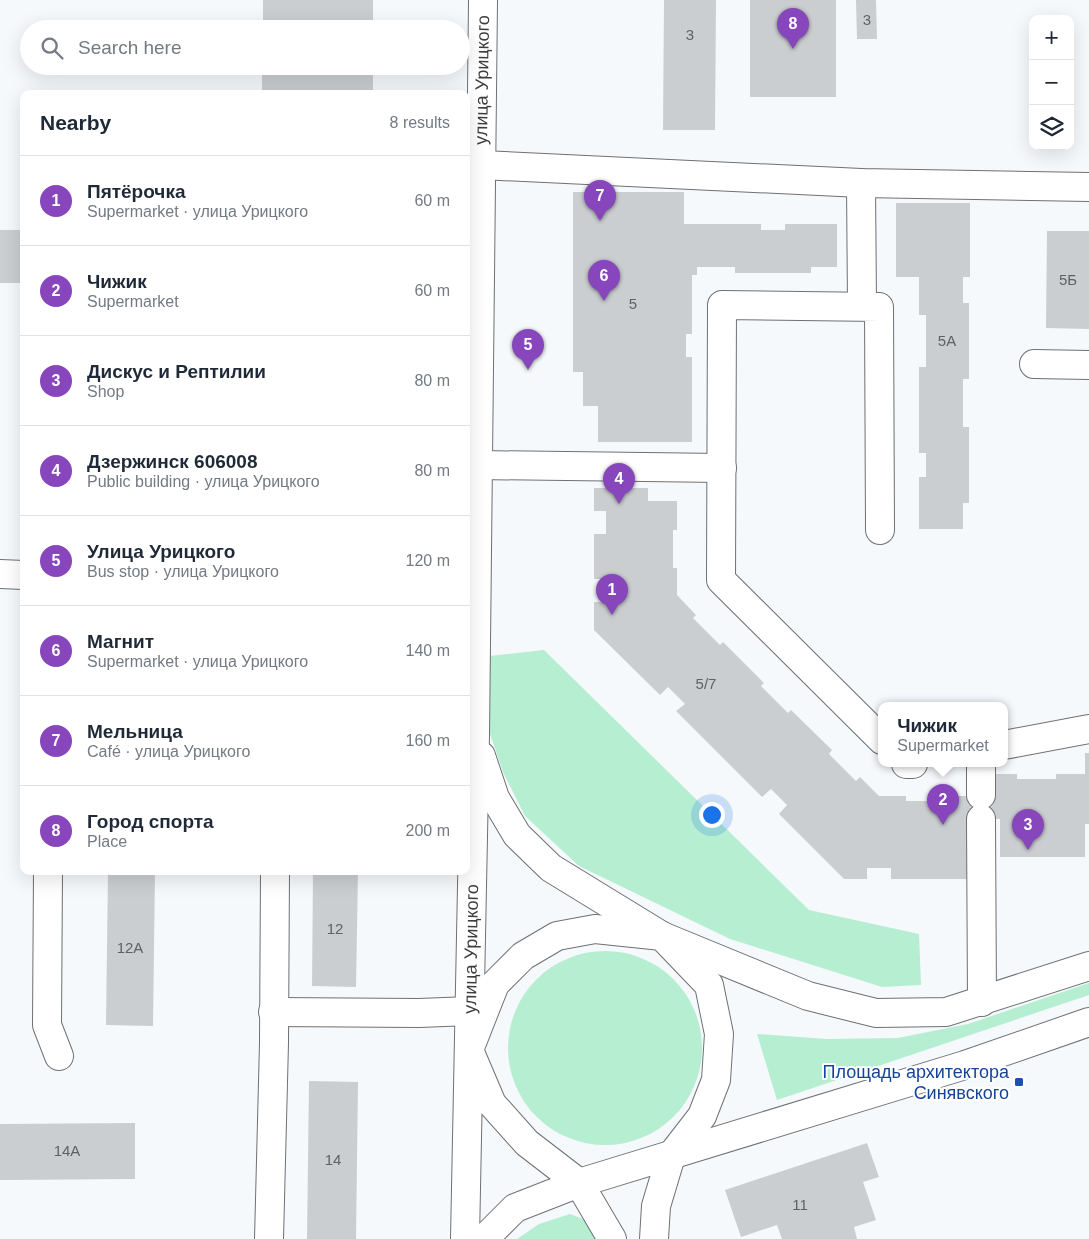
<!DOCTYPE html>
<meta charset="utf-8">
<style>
body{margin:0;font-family:Helvetica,sans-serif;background:#f6f6f7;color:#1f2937}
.controls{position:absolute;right:15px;top:15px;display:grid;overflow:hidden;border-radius:10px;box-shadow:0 5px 20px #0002}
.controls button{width:45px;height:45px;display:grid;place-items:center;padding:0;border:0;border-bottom:1px solid #e0e1e3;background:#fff;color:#1f2937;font:25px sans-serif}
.you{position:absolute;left:711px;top:814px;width:18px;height:18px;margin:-12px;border:4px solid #fff;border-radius:50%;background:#1a73e8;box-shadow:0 0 0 8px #1a73e833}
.badge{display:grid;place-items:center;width:32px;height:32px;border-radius:50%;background:#8746bb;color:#fff;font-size:16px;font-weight:700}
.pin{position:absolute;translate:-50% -41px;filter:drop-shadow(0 1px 2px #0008)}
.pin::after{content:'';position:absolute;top:26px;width:18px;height:15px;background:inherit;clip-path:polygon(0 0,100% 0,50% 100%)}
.popup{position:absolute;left:878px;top:702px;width:130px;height:65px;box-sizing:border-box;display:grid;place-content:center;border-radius:10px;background:#fff;filter:drop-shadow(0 1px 4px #0005);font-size:16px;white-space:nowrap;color:#747a83}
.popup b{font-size:19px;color:#1f2937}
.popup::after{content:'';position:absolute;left:50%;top:100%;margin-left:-10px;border:10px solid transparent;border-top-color:#fff}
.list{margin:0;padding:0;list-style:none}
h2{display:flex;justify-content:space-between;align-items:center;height:65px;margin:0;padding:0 20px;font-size:21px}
h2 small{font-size:16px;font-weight:400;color:#747a83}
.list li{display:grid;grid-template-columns:32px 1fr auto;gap:15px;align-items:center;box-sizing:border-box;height:90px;padding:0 20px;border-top:1px solid #e0e1e3}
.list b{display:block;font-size:19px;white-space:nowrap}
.list p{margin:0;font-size:16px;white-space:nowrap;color:#747a83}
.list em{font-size:16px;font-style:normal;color:#747a83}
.icon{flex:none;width:28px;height:28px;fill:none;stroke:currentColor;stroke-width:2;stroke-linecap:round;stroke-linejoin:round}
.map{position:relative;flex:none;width:1089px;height:1239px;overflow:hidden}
.search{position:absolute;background:#fff;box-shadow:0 5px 20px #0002;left:20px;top:20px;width:450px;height:55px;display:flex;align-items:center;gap:12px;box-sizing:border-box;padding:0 18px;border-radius:28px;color:#747a83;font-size:19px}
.panel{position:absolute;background:#fff;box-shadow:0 5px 20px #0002;left:20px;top:90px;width:450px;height:785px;border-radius:10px}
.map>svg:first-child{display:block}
.green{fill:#b5eed1}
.building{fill:#cbced0}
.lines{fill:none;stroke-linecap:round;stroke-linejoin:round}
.minor-casing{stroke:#6e7072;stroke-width:30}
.minor{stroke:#fff;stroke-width:28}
.transit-dot{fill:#1a4fb4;stroke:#fff;stroke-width:2}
.labels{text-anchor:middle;stroke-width:4;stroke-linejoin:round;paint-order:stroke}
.number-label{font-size:15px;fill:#606162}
.street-label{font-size:18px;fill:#3c3d3e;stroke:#fff}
.transit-label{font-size:18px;fill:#164399;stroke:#fff;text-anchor:end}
</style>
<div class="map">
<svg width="1089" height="1239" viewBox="0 0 1089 1239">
<rect width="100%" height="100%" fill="#f6f9fb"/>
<g class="green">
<path d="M544,650L809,910L919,934L921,985L882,987L730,939L579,866L525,816L503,772L489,731V656Z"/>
<circle cx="605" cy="1048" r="97"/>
<path d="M1089,983V995L777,1100L757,1034L827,1039L898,1038L968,1024Z"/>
<path d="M570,1214L583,1219L596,1239H517L539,1224Z"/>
</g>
<g class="building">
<rect x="263" y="0" width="110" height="29"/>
<path d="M664,0H716L715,130H663Z"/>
<rect x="750" y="0" width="86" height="97"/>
<path d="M856,0H876L877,39H857Z"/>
<rect x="262" y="66" width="111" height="28"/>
<path d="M573,192H684V224H761V230H785V224H837V267H811V273H735V267H697V275H692V334H686V357H692V442H598V406H583V372H573Z"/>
<path d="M896,203H970V277H963V303H969V379H963V427H969V503H963V529H919V477H926V453H919V367H926V315H919V277H896Z"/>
<rect x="0" y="230" width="24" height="53"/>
<path d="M1047,231H1089V329L1046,328Z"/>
<path d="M594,488H648V501H677V530H673V568H677V595L696,615L693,618L720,645L723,642L764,683L761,686L788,713L791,710L832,750L829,754L856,781L860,777L879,796H906V801H944V796H988V774H1017V779H1056V774H1085V753H1089V824H1085V857H1000V819H973V841H967V879H891V868H867V879H844L779,814L787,805L771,789L762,797L676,711L685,704L668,687L660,695L594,630V602H606V579H594V534H606V511H594Z"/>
<path d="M108,871H155L153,1026L106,1025Z"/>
<path d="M313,871H358L356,987L312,986Z"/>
<path d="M309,1081L358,1082L356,1239H307Z"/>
<path d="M135,1123V1179L0,1180V1124Z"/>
<path d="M867,1143L879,1177L863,1182L876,1220L854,1227L857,1239H782L777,1225L741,1237L725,1190Z"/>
</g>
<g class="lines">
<defs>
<g id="minor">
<path d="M481,165L861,183L1089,187"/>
<path d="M861,183L862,306"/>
<path d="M1034,364L1089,365"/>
<path d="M478,465L722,468"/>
<path d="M880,530L879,307L722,305L721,580L882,740"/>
<path d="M0,574L24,575"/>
<path d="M1004,745L1089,729"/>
<path d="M481,756L495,798L517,835L551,868L662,936L808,996L876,1013L946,1012L1089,966"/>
<path d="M906,764H913"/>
<path d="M981,795V764"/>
<path d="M981,819L982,1002"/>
<path d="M48,871L47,1025L59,1056"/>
<path d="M273,1012L419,1013L470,1011"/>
<path d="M269,1239L274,1043L275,871"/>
<path d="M465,1239L475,735L483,0"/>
<path d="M484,1239L515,1208L579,1183L965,1065L1089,1022"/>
<path d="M612,1239L579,1183L527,1143L492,1104L469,1050L495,984L523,956L557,936L595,929L662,936L709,985L719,1034L716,1080L702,1116L671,1156L656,1206L654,1239"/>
</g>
</defs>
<use href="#minor" class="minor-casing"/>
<use href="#minor" class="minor"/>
</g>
<rect class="transit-dot" x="1014" y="1077" width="10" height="10" rx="2.5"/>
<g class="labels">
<g class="number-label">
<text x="867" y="25">3</text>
<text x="690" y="40">3</text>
<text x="1068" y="285">5Б</text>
<text x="633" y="309">5</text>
<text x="947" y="346">5А</text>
<text x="706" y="689">5/7</text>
<text x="335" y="934">12</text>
<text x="130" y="953">12А</text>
<text x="67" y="1156">14А</text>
<text x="333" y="1165">14</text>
<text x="800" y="1210">11</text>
</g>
<g class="street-label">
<text transform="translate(482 80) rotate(-89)" y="6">улица Урицкого</text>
<text transform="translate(471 949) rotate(-89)" y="6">улица Урицкого</text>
</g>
<g class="transit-label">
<text x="1009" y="1078">Площадь архитектора<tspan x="1009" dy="21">Синявского</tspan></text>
</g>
</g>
</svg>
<div class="controls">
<button>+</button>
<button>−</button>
<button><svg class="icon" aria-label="layers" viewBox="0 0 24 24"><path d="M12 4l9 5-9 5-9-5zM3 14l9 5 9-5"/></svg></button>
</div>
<div class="you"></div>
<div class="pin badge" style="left:612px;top:615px">1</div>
<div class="pin badge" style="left:943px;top:825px">2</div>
<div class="popup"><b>Чижик</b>Supermarket</div>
<div class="pin badge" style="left:1028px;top:850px">3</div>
<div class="pin badge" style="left:619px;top:504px">4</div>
<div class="pin badge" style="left:528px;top:370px">5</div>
<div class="pin badge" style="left:604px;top:301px">6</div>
<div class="pin badge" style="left:600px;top:221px">7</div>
<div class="pin badge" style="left:793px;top:49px">8</div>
<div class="search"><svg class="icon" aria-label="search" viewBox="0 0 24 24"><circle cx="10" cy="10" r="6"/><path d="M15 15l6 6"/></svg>Search here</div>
<section class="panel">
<h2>Nearby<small>8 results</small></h2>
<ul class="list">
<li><span class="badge">1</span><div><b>Пятёрочка</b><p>Supermarket · улица Урицкого</p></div><em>60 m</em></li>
<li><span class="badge">2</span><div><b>Чижик</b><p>Supermarket</p></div><em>60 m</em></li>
<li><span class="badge">3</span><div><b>Дискус и Рептилии</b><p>Shop</p></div><em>80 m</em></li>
<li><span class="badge">4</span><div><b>Дзержинск 606008</b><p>Public building · улица Урицкого</p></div><em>80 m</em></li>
<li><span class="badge">5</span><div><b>Улица Урицкого</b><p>Bus stop · улица Урицкого</p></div><em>120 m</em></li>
<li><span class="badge">6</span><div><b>Магнит</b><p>Supermarket · улица Урицкого</p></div><em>140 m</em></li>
<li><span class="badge">7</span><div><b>Мельница</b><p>Café · улица Урицкого</p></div><em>160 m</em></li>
<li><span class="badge">8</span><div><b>Город спорта</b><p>Place</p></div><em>200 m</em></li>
</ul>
</section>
</div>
